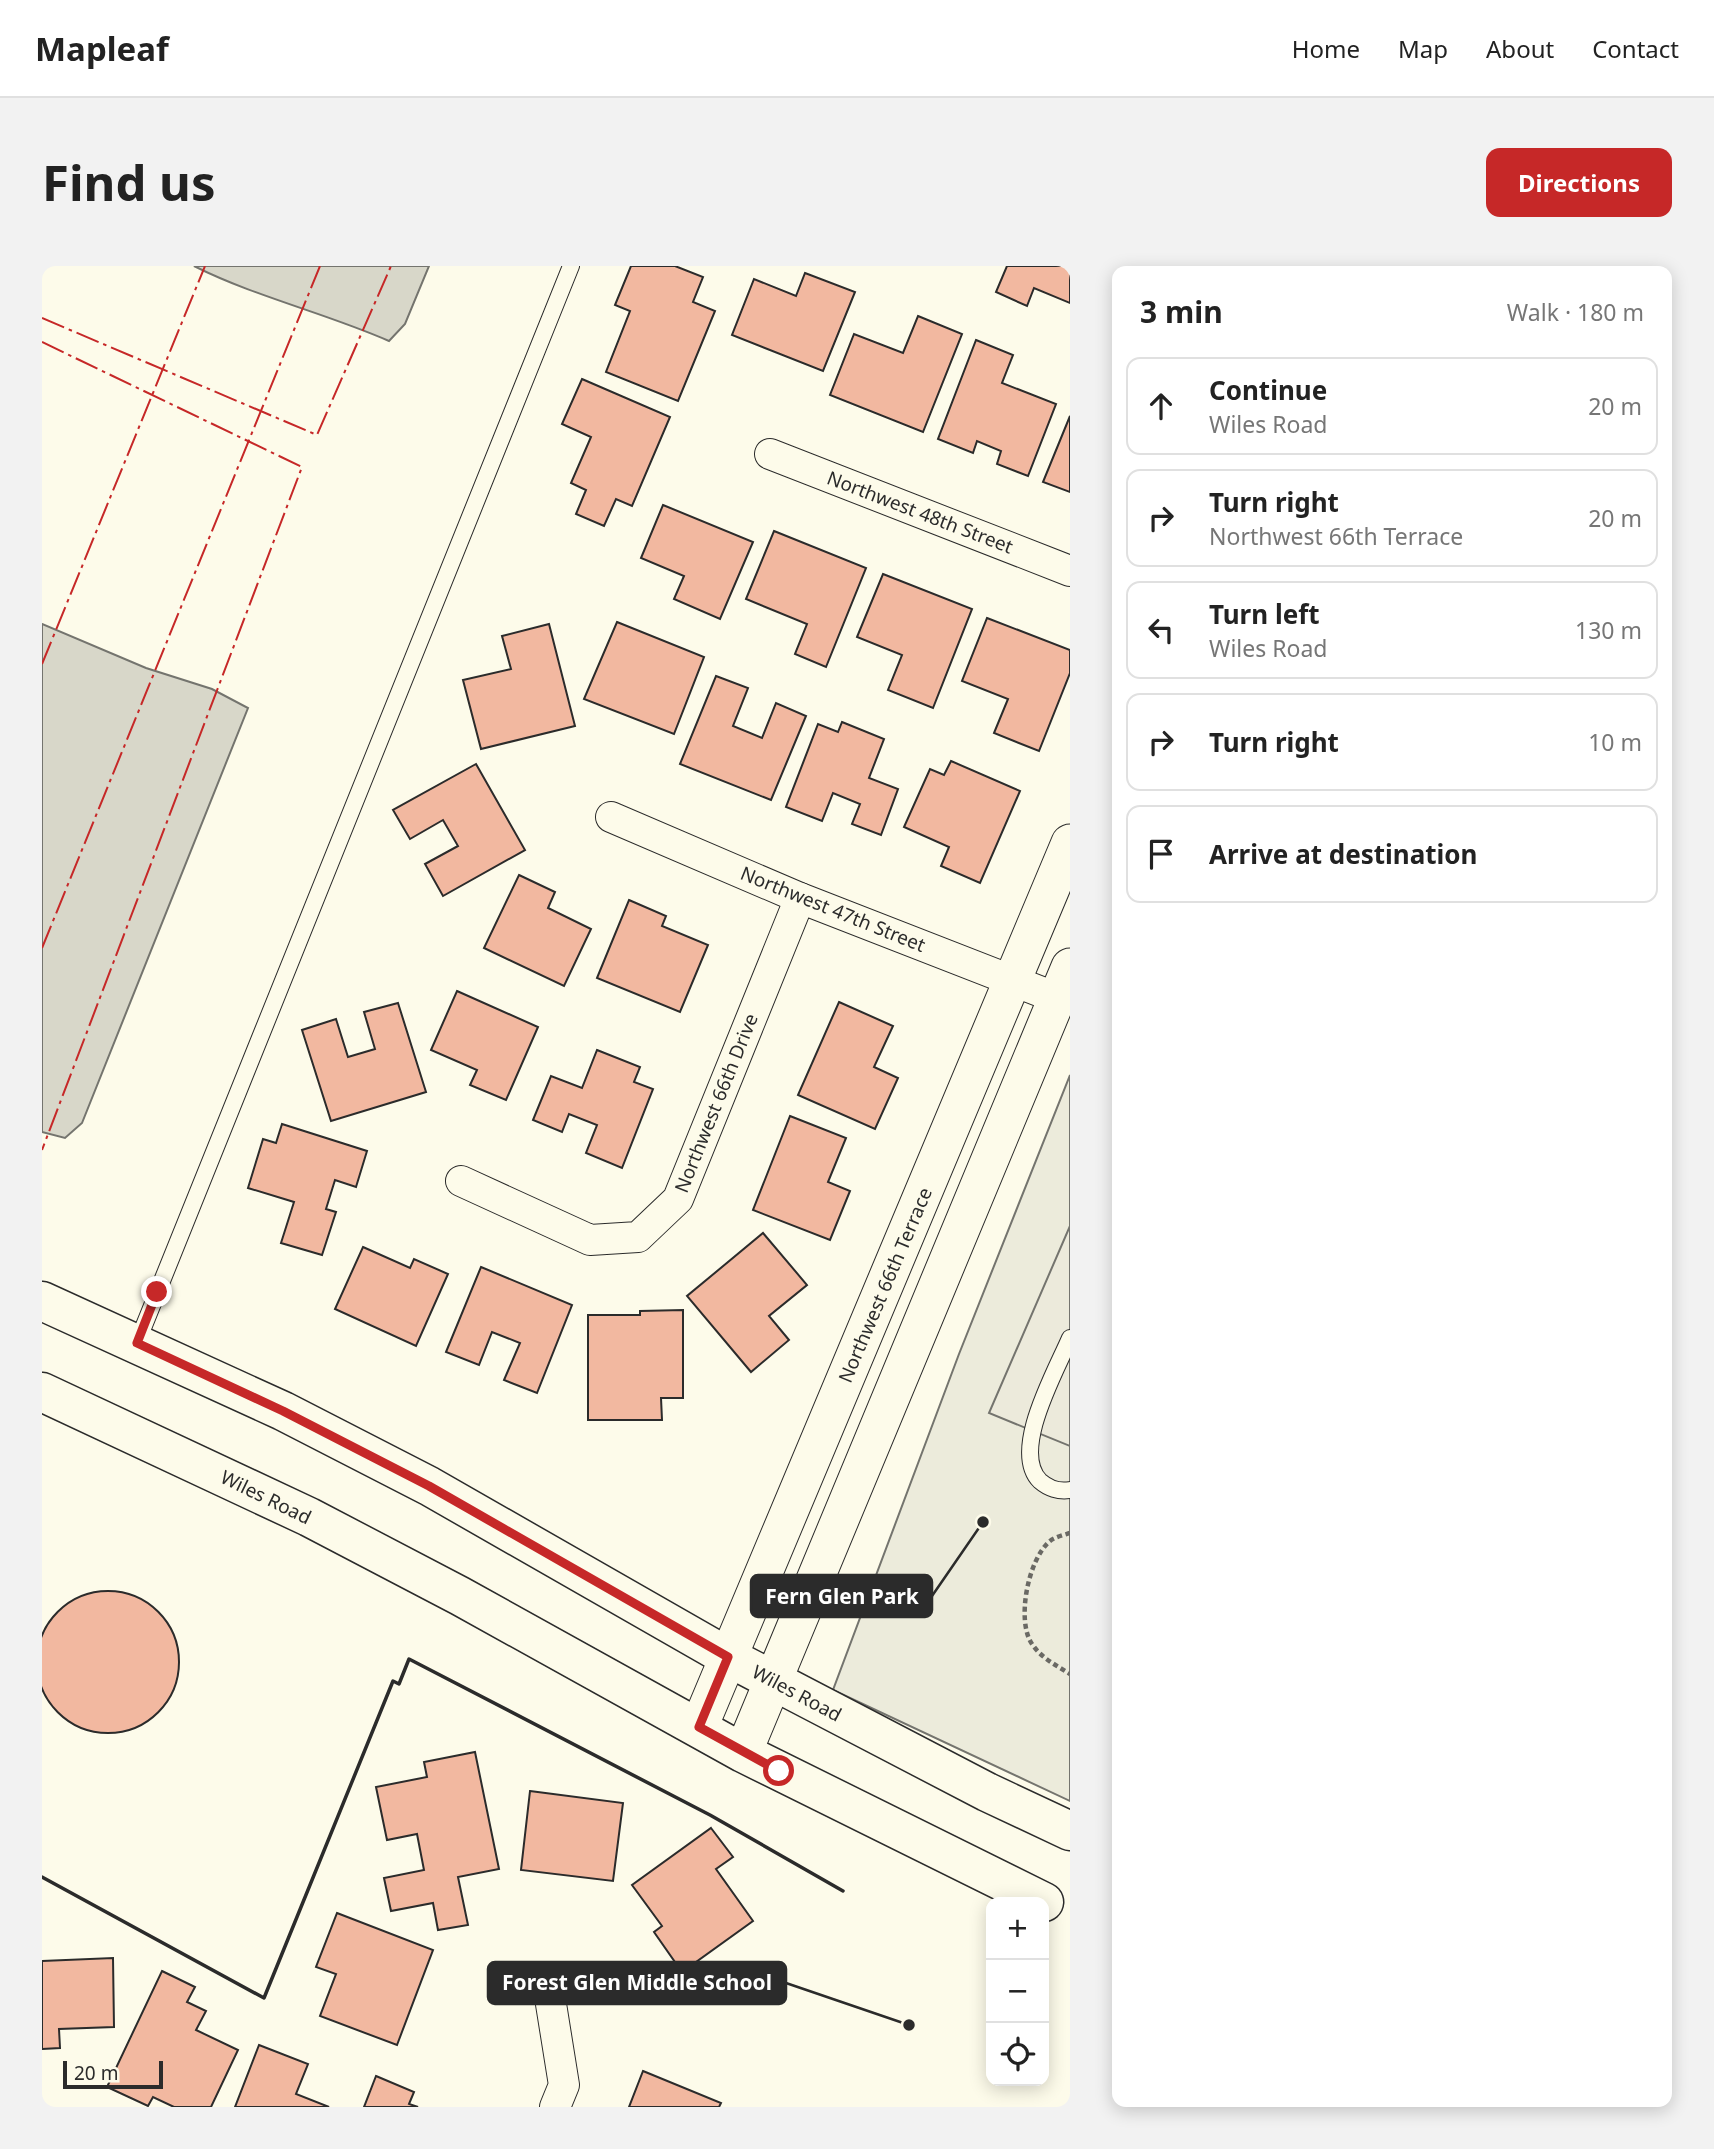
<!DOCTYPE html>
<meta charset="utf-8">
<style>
body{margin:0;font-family:"Noto Sans",sans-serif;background:#f2f2f2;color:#222}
.controls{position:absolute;right:21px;bottom:21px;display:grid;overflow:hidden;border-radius:14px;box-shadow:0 4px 18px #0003}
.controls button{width:63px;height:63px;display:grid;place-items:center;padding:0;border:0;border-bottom:2px solid #e0e0e0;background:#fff;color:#222;font:35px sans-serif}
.scale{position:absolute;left:21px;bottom:18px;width:100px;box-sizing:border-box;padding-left:7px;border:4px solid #2b2b2b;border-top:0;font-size:19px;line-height:24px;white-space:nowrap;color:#2b2b2b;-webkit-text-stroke:5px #fdfbea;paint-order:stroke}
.stop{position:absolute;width:21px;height:21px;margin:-16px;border:5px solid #c62828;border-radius:50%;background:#fff}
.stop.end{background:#c62828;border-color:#fff;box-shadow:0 2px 7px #0008}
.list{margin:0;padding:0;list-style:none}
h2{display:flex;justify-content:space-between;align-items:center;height:91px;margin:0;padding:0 28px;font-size:30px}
h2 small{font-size:23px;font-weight:400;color:#767676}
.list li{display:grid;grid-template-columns:46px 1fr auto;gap:21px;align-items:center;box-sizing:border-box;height:98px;margin:0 14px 14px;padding:0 14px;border:2px solid #e0e0e0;border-radius:14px}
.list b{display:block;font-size:26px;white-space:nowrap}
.list p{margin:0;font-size:23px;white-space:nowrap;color:#767676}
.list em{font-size:23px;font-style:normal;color:#767676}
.icon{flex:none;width:38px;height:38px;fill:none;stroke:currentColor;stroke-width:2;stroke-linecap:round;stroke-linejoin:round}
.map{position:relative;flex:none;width:1028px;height:1841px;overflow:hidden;border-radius:14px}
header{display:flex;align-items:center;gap:42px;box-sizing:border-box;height:98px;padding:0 35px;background:#fff;border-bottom:2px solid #e0e0e0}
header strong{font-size:33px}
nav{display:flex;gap:38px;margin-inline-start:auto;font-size:24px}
.intro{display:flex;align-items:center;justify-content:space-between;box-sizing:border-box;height:168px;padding:0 42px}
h1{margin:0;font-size:49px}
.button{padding:18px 32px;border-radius:14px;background:#c62828;color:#fff;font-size:24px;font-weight:700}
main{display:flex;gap:42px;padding:0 42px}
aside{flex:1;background:#fff;border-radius:14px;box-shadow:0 4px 18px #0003}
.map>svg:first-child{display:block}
.green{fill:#ecebdb;stroke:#74746e;stroke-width:2}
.parking{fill:#eceadb;stroke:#74746e;stroke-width:2}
.water{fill:#d8d7c9;stroke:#74746e;stroke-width:2}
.building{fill:#f2b8a0;stroke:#2b2b2b;stroke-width:2}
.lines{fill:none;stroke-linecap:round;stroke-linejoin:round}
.service-casing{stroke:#2b2b2b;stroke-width:18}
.minor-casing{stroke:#2b2b2b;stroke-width:32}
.tertiary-casing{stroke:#2b2b2b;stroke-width:39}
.secondary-casing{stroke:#2b2b2b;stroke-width:41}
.path{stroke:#6a6964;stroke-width:4.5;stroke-dasharray:5 3.5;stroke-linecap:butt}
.service{stroke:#fdfbea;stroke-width:16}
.minor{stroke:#fdfbea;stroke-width:30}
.tertiary{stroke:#fdfbea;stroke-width:37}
.secondary{stroke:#fdfbea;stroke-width:38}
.wall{stroke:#2b2b2b;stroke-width:3.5}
.power{stroke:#c62828;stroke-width:2;stroke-dasharray:24 5 3.5 5;stroke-linecap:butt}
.route{stroke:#c62828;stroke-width:9}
.labels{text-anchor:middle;stroke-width:5;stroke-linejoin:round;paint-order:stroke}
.street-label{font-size:19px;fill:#2b2b2b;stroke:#fdfbea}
.leader{fill:none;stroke:#2b2b2b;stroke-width:2.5}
.callout-dot{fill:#2b2b2b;stroke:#fdfbea;stroke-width:2.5}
.callout{fill:#2b2b2b;stroke:#2b2b2b;stroke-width:2.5}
.callout-label{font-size:21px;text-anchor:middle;font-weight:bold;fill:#fff}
</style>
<header>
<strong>Mapleaf</strong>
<nav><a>Home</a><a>Map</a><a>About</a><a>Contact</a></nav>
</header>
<div class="intro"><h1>Find us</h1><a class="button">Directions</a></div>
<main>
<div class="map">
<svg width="1028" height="1841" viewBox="0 0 1028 1841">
<rect width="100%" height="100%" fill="#fdfbea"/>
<path class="green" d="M1028,809V1535L791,1424L917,1088Z"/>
<path class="parking" d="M1028,960V1180L947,1147Z"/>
<g class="water">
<path d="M152,0H387L363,58L347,75C283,47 214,31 152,0Z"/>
<path d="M0,358L104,402L170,423L206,442L40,857L23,872L0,866Z"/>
</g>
<g class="building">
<path d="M589,0H633L661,11L651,36L673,45L636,135L564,106L588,45L573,39Z"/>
<path d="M965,0H1028V37L992,22L985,40L954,26Z"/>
<path d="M763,7L813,26L781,105L690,69L712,13L754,30Z"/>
<path d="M876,50L920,68L881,166L788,129L812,68L861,87Z"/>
<path d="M934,74L971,89L960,117L1014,138L986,210L955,198L959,185L935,175L931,187L896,173Z"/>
<path d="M540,113L628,151L590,240L574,233L562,260L534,248L544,224L529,217L549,171L520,158Z"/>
<path d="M1028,150V226L1001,216Z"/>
<path d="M621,239L711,276L678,353L632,333L642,310L599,292Z"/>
<path d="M732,265L824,302L784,401L753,388L765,358L704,333Z"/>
<path d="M841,308L930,343L891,442L846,424L860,389L815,371Z"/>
<path d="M945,352L1028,384V407L997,485L952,467L966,433L920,415Z"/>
<path d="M575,356L662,391L632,468L542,433Z"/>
<path d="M507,358L533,460L439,483L421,414L469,403L460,370Z"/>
<path d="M674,410L706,422L691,460L720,472L734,437L764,450L729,534L638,498Z"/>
<path d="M800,456L842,473L827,512L856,523L839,569L810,558L818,538L791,527L780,555L744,541L776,458L796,466Z"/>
<path d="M909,495L978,525L938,617L899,600L907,581L862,561L888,503L902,509Z"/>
<path d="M434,498L483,584L401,630L383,598L416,580L401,554L368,573L351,544Z"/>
<path d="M477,609L513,626L506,642L549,663L522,720L442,682Z"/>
<path d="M587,634L624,650L620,660L666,679L638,746L555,712Z"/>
<path d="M415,725L496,761L464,834L428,819L435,804L389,784Z"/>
<path d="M797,736L851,760L832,801L856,812L833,863L756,829Z"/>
<path d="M356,737L384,826L289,855L260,764L294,753L306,791L333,783L322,746Z"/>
<path d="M555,784L598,801L592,816L611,823L580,902L544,887L555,859L527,848L520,866L491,854L509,810L540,822Z"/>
<path d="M748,850L804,872L786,916L808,925L788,974L711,944Z"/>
<path d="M240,858L325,885L314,921L293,914L284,943L294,946L280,989L239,977L252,936L206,922L221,873L234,877Z"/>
<path d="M721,967L765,1019L727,1050L747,1074L709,1106L645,1030Z"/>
<path d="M321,981L368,1002L372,993L406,1008L374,1080L293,1043Z"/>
<path d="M439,1001L530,1039L495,1127L462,1114L478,1077L450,1066L437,1099L404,1086Z"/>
<path d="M641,1044V1132H619L620,1154H546V1049H598V1045Z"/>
<circle cx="66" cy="1396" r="71"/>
<path d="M433,1486L457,1603L416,1611L426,1659L396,1664L391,1637L349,1645L342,1612L382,1604L375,1568L345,1574L334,1521L385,1511L382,1496Z"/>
<path d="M488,1525L581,1537L571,1615L479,1604Z"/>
<path d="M669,1562L691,1591L674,1603L711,1655L640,1706L612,1666L620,1660L590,1619Z"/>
<path d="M295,1647L391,1684L355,1779L278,1750L294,1708L274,1701Z"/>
<path d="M71,1692L72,1761L17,1763L18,1782L0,1783V1695Z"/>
<path d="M120,1705L153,1721L145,1736L164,1745L154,1764L196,1784L169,1841H132L111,1831L106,1840L65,1821Z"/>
<path d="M217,1779L266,1798L254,1828L287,1841H193Z"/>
<path d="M601,1805L679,1837L677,1841H587Z"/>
<path d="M334,1810L372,1826L367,1838L376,1841H322Z"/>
</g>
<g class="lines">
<defs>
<g id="service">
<path d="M1028,1072C1014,1105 968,1185 998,1215C1006,1222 1017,1226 1028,1224"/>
<path d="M95,1077L529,0"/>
</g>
<g id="minor">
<path d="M728,188L1028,305"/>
<path d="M569,551L758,632L1015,732"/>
<path d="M419,915L548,974L596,971L636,933L758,632"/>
<path d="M509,1738L522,1819L513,1841"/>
</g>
<g id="tertiary">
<path d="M657,1461L1028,577"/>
<path d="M701,1487L1028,701"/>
</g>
<g id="secondary">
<path d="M0,1035L241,1145L387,1220L686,1391L945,1526L1028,1565"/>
<path d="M0,1126L267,1251L418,1330L701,1487L1002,1636"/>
</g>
</defs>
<use href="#service" class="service-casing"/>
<use href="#minor" class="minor-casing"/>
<use href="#tertiary" class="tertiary-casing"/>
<use href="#secondary" class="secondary-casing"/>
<path class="path" d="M1028,1267C1022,1269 1013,1271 1008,1275C986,1293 974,1355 990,1378C999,1392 1014,1399 1028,1408"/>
<use href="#service" class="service"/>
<use href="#minor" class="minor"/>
<use href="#tertiary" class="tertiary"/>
<use href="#secondary" class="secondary"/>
<path class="wall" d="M0,1611L222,1732L351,1415L357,1418L367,1393L668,1549L801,1625"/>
<g class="power">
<path d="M0,52L275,169L349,0"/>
<path d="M0,76L260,201L0,884"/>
<path d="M0,398L163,0"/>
<path d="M0,682L278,0"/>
</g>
</g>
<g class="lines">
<path class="route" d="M115,1026L95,1077L241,1145L387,1220L686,1391L657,1461L737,1505"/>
</g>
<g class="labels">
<g class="street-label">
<text transform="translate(878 246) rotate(21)" y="7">Northwest 48th Street</text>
<text transform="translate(791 643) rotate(22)" y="7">Northwest 47th Street</text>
<text transform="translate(674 837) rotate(-68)" y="7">Northwest 66th Drive</text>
<text transform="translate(843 1019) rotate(-67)" y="7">Northwest 66th Terrace</text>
<text transform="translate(224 1231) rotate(26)" y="7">Wiles Road</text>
<text transform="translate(755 1427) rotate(28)" y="7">Wiles Road</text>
</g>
</g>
<path class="leader" d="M941 1256L890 1330M867 1759L744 1717"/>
<g class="callout-dot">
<circle cx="941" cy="1256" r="7"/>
<circle cx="867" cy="1759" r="7"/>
</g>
<g class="callout">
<rect x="709" y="1309" width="181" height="42" rx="7"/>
<rect x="446" y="1696" width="298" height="42" rx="7"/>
</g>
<g class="callout-label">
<text x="800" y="1338">Fern Glen Park</text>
<text x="595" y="1724">Forest Glen Middle School</text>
</g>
</svg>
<div class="controls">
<button>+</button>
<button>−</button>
<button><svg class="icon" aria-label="locate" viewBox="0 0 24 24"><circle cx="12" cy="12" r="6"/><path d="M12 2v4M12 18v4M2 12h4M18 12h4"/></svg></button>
</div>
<div class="scale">20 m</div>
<div class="stop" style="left:737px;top:1505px"></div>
<div class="stop end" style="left:115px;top:1026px"></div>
</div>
<aside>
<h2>3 min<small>Walk · 180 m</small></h2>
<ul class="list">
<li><svg class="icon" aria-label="ahead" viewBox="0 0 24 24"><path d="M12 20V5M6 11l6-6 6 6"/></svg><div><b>Continue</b><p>Wiles Road</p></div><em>20 m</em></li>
<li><svg class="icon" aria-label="right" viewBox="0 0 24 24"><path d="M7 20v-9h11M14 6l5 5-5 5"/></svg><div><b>Turn right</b><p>Northwest 66th Terrace</p></div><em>20 m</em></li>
<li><svg class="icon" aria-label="left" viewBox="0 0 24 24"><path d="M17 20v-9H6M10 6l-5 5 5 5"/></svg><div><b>Turn left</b><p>Wiles Road</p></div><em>130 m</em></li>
<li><svg class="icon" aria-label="right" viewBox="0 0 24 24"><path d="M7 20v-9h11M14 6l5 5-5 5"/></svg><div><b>Turn right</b></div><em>10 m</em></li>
<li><svg class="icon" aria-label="arrive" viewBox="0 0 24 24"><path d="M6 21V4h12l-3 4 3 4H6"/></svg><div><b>Arrive at destination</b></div></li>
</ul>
</aside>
</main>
